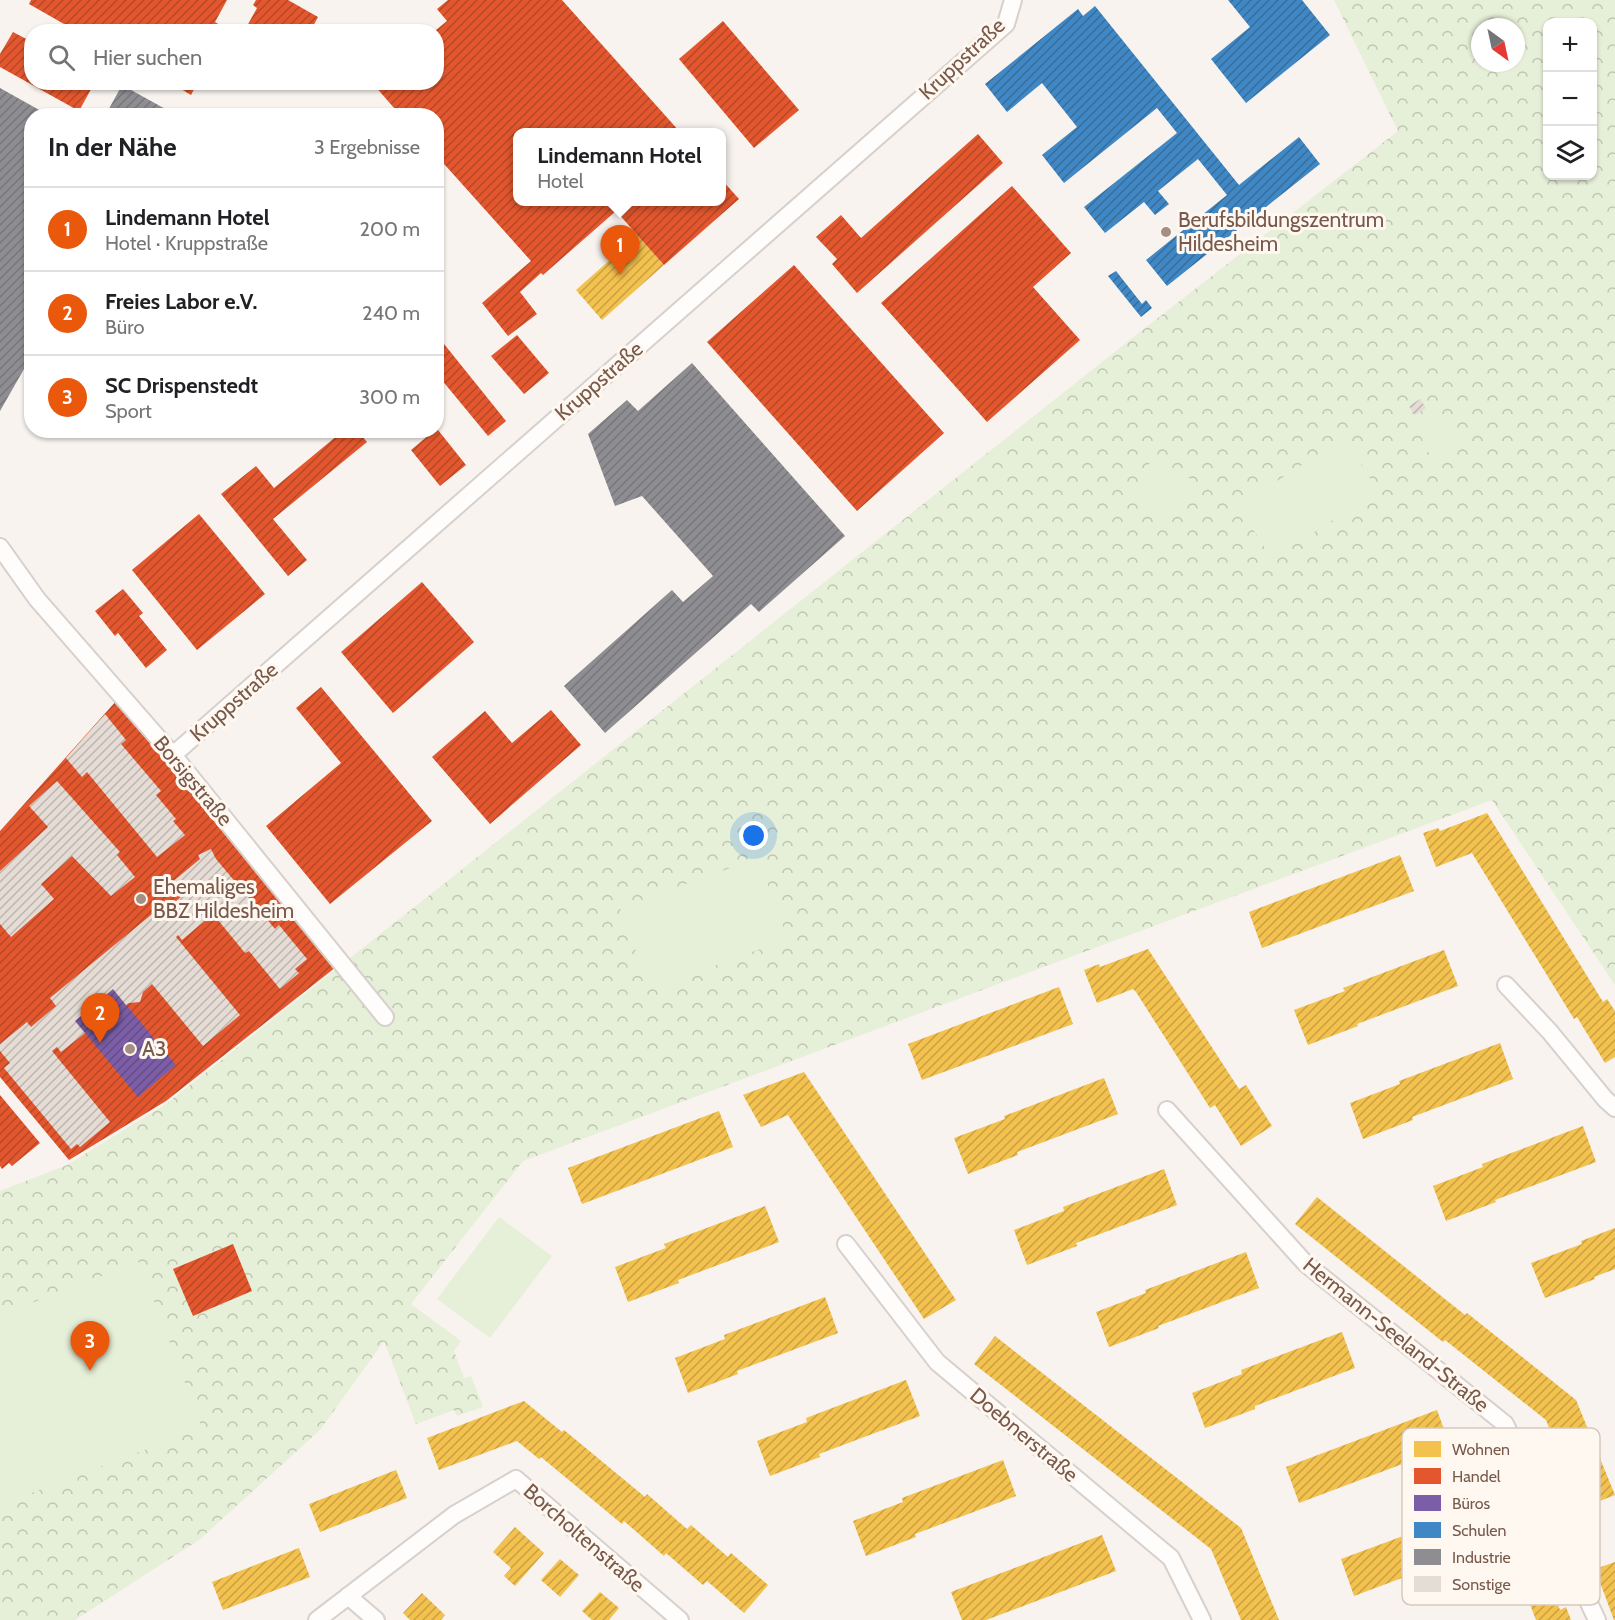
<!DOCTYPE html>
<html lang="de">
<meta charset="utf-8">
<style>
body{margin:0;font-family:Cabin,sans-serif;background:#f2f2f2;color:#202124}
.controls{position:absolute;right:18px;top:18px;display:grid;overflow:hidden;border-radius:12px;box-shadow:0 2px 4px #0004}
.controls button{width:54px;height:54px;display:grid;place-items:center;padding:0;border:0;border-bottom:2px solid #e0e0e0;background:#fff;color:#202124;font:30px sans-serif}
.compass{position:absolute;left:1471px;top:18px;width:54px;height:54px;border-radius:50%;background:#fff;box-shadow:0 2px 4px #0004;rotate:147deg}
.you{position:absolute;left:754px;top:836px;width:21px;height:21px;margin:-15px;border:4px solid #fff;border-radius:50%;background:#1a73e8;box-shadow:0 0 0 9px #1a73e833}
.badge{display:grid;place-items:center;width:39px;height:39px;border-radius:50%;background:#ea580c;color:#fff;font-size:20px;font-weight:700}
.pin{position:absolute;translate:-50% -50px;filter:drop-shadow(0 2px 3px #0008)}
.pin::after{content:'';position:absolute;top:32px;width:21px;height:18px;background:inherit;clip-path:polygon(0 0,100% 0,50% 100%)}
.popup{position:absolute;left:513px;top:128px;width:213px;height:78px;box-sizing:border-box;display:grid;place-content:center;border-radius:12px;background:#fff;filter:drop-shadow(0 2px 4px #0005);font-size:20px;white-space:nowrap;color:#757577}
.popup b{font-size:22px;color:#202124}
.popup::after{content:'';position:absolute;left:50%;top:100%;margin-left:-12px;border:12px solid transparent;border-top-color:#fff}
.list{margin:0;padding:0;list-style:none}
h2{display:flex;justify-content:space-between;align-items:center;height:78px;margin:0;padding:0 24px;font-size:26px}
h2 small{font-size:20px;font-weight:400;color:#757577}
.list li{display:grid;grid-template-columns:39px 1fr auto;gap:18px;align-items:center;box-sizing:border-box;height:84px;padding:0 24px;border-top:2px solid #e0e0e0}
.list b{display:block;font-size:22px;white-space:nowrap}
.list p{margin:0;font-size:20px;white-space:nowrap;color:#757577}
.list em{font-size:20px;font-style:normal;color:#757577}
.icon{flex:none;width:33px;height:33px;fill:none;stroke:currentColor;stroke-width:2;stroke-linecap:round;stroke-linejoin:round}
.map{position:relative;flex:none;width:1615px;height:1620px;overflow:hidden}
.search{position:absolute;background:#fff;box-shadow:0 2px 4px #0004;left:24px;top:24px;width:420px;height:66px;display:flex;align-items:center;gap:15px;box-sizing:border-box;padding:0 21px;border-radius:24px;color:#757577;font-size:22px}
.panel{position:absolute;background:#fff;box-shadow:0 2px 4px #0004;left:24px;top:108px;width:420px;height:330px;border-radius:24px}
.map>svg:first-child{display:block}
.park{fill:url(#park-crowns);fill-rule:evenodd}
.pitch{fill:#e6efd8}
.homes{fill:url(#homes-hatch)}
.shops{fill:url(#shops-hatch)}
.offices{fill:url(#offices-hatch)}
.schools{fill:url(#schools-hatch)}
.industry{fill:url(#industry-hatch)}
.building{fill:url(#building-hatch)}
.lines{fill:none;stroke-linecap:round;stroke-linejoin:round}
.street-casing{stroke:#d7d0cc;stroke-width:20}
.street{stroke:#fefdfc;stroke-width:16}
.poi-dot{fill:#a58f84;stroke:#fff8f0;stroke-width:2}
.labels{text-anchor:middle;stroke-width:6;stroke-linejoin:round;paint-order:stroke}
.street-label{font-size:21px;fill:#78594b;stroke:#fff8f0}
.poi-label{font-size:21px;fill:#78594b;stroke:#fff8f0;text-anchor:start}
.key{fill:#fff8f0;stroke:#d6c8be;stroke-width:1.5}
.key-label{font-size:16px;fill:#78594b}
</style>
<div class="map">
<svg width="1615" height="1620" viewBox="0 0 1615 1620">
<defs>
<pattern id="park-crowns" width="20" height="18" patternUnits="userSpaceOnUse" patternTransform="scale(1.5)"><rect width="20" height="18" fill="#e6efd8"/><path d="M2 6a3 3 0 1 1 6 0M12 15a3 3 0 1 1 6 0" fill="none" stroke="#bfc5b1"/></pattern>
<pattern id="homes-hatch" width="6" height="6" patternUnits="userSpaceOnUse" patternTransform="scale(1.5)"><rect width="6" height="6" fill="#f2c14e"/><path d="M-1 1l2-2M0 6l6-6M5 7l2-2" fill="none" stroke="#c9a043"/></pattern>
<pattern id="shops-hatch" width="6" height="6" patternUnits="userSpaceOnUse" patternTransform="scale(1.5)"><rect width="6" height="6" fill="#e4572e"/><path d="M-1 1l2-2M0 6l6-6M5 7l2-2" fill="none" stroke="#b44828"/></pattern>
<pattern id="offices-hatch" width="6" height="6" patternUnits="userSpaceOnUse" patternTransform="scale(1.5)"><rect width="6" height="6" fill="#7b5ea7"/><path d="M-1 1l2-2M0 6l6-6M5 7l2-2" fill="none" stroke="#654d83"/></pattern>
<pattern id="schools-hatch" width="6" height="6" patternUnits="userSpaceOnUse" patternTransform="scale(1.5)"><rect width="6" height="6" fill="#3f88c5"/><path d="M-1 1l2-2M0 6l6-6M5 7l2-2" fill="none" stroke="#386d99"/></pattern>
<pattern id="industry-hatch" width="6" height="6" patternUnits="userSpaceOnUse" patternTransform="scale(1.5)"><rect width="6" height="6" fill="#8d8d92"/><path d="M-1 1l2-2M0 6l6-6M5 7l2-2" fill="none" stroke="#787679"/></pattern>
<pattern id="building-hatch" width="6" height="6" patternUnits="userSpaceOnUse" patternTransform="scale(1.5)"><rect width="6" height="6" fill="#e5dcd5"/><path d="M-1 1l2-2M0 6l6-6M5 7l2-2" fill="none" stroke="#beb5af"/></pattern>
</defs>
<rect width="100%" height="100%" fill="#f8f3ee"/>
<path class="park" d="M1334,0H1615V985L1492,800L523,1161L411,1304L461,1341L454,1351L464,1378L471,1376L483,1407L457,1416L454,1410L416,1424L384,1341L320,1430L199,1540L75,1620H0V1191L67,1165L166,1104L1140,332L1398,131ZM1548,22H1592V176H1548ZM1480,27H1516V63H1480Z"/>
<g class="pitch">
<path d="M1441,419C1456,433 1461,442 1452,461H1438L1426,450L1420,433L1427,420Z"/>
<path d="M1344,438L1378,491L1272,559L1238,506Z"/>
<path d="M1154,456L1192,480L1168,519L1130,495Z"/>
<path d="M758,858L788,939L650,989L620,908Z"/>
<path d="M499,1217L552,1256L490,1338L437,1299Z"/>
<path d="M139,1262L202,1428L0,1505V1315Z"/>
</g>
<g class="homes">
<path d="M638,235L664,265L602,320L576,290Z"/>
<path d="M1487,813L1603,1002L1607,999L1615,1011V1057L1605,1063L1577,1017L1574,1019L1472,853L1436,867L1423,833L1438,828L1440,831Z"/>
<path d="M1400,855L1414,891L1262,948L1249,912Z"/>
<path d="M1148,949L1239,1089L1246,1085L1272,1126L1241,1146L1215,1105L1210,1108L1136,992L1133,989L1097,1003L1084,970L1099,964L1100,967Z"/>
<path d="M1444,950L1458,986L1357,1024L1358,1026L1308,1045L1294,1010L1345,991L1343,988Z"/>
<path d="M1059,987L1073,1024L922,1080L908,1044Z"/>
<path d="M1500,1043L1513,1079L1412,1117L1413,1120L1363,1139L1350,1103L1400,1084L1399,1081Z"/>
<path d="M804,1072L956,1300L924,1319L788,1115L761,1127L743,1095Z"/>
<path d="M1104,1078L1118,1114L1017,1152L1018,1155L968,1174L954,1138L1005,1119L1004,1116Z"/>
<path d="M719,1111L733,1147L582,1204L568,1168Z"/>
<path d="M1583,1126L1596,1162L1495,1200L1496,1202L1446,1221L1433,1186L1483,1167L1482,1164Z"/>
<path d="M1164,1169L1177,1205L1076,1243L1077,1246L1027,1265L1014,1230L1064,1211L1063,1207Z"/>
<path d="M1317,1197L1465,1315L1467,1313L1576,1400L1615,1495L1582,1508L1546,1420L1445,1340L1443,1342L1295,1224Z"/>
<path d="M765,1206L779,1242L678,1280L679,1283L628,1302L615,1267L666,1248L664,1244Z"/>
<path d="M1615,1228V1269L1594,1277L1595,1279L1545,1298L1531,1263L1582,1244L1581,1241Z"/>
<path d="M1246,1252L1259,1288L1158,1326L1159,1328L1109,1347L1096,1312L1146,1293L1145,1290Z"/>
<path d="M825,1297L838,1333L737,1371L738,1374L688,1393L675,1358L725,1339L724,1335Z"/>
<path d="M1342,1332L1355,1368L1255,1406V1409L1205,1428L1192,1393L1242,1374L1241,1370Z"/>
<path d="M995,1336L1241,1528L1279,1620H1241L1211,1549L974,1364Z"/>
<path d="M906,1380L920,1416L819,1454L820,1457L770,1476L757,1441L807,1422L806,1418Z"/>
<path d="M524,1401L562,1432L564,1430L645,1497L647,1494L687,1529L691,1525L728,1557L731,1553L768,1585L744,1613L707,1581L703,1585L666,1553L664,1556L624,1521L622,1524L541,1457L539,1459L517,1441L439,1470L427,1438Z"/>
<path d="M1437,1410L1450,1446L1299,1503L1286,1467Z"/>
<path d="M1003,1460L1016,1496L915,1534L916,1537L866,1556L853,1521L903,1502L902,1498Z"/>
<path d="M396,1470L407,1498L320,1532L309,1504Z"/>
<path d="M1492,1503L1506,1539L1354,1596L1341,1559Z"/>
<path d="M515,1527L544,1553L515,1586L504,1576L511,1568L493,1552Z"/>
<path d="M1102,1535L1116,1571L986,1620H962L951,1592Z"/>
<path d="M299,1548L310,1577L223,1610L212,1582Z"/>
<path d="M560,1559L579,1575L560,1597L541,1580Z"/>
<path d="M1615,1562V1620H1614L1595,1569Z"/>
<path d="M1552,1590L1560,1610L1566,1607L1571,1620H1536L1528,1599Z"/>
<path d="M600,1592L619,1608L609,1620H592L582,1611Z"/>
<path d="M422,1593L445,1615L441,1620H410L403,1613Z"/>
</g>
<g class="shops">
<path d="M31,0H227L215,22L228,30L231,25L243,32H78L29,4Z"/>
<path d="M256,0H288L318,17L310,32H256L247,26L257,8L253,5Z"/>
<path d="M448,0H562L680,132H518V202H722V180L739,199L664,265L616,211L543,275L541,273L520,292L537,314L508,336L482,303L531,261L436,155V116H401L374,85L377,82H436V30L447,21L437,9Z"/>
<path d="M723,21L799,110L754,148L679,59Z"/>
<path d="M13,32L32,42V82H95L79,111L0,67V54Z"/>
<path d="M169,82H198L191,95Z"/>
<path d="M978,134L1003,163L857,293L832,264L837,259L816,237L841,215L861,238Z"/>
<path d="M1012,186L1071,253L1033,287L1080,340L987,422L881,303Z"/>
<path d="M794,265L944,433L857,511L707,342Z"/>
<path d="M436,334L506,421L488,436L436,373Z"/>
<path d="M517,335L549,373L524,394L491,356Z"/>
<path d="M344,430H357L367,442L273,519L307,560L288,576L221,494L256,466L274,488Z"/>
<path d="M435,430H438L466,465L440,486L411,450Z"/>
<path d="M199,514L265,594L197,650L132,570Z"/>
<path d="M422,582L474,642L393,713L341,652Z"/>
<path d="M123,589L143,613L139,616L167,650L146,668L118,633L115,636L95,611Z"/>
<path d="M321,687L432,821L330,904L266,826L341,763L296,708Z"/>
<path d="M117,700L169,759L336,967L166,1101L69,1160L0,1077V831Z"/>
<path d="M551,710L581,745L490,824L432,757L485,711L512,743Z"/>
<path d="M0,1095L40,1143L12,1166L9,1163L2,1169L0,1166Z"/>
<path d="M233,1244L252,1291L193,1316L173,1269Z"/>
</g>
<path class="offices" d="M113,989L176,1065L138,1097L75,1021Z"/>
<g class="schools">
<path d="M1228,0H1302L1330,35L1246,103L1211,59L1250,27Z"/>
<path d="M1095,6L1239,185L1299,137L1320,164L1167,286L1146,260L1227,195L1198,159L1158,191L1169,204L1155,215L1144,202L1105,233L1084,207L1177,133L1157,108L1064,183L1042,155L1077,127L1042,83L1007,112L985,84L1078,9L1083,16Z"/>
<path d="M1116,271L1142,304L1146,300L1152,308L1141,317L1108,276Z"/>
</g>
<g class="industry">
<path d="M122,85L169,111L178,116H105Z"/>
<path d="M0,88L50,116H32V355L0,411Z"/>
<path d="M692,363L845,536L759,612L751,604L605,733L564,686L672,590L683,602L713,576L642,496L615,506L588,434L627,400L638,411Z"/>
</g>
<g class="building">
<path d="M1420,399L1426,408L1415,415L1409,406Z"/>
<path d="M105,714L126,740L121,744L161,791L156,795L176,819L173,821L185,835L157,857L87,772L82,777L66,758Z"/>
<path d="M57,781L120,852L117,855L135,877L111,896L72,856L41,884L54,899L11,937L0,924V871L48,827L29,806Z"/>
<path d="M211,849L216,859L275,929L279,925L307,959L295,969L299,973L280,989L249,951L245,953L213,914L182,940L178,935L176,937L240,1015L203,1046L152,984L143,992L140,1002L129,1003L126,1005L113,989L75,1021L85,1033L61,1052L57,1047L52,1051L110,1122L80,1147L77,1144L71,1149L4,1068L10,1063L0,1051V1044L27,1022L31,1027L56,1006L50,998L157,910L161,914L182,896L171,883L200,859L198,855Z"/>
</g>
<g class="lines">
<defs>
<g id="street">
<path d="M0,547L37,599L173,755L385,1017"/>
<path d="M173,755L1006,24L1013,0"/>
<path d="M1506,985L1550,1032L1605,1099L1615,1108"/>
<path d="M1167,1110L1306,1264L1505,1424L1597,1620"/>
<path d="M846,1244L937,1362L1171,1558L1202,1620"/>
<path d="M348,1596L376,1620"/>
<path d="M317,1620L454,1515L516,1479L680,1620"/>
</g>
</defs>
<use href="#street" class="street-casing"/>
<use href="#street" class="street"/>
</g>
<g class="poi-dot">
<circle cx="1166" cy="232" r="6"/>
<circle cx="141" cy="899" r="6"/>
<circle cx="130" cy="1049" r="6"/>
</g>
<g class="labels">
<g class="street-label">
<text transform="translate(962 59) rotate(-43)" y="7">Kruppstraße</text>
<text transform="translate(599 381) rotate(-41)" y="7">Kruppstraße</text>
<text transform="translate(234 702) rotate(-41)" y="7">Kruppstraße</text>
<text transform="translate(193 781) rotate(50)" y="7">Borsigstraße</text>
<text transform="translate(1396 1335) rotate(39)" y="7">Hermann-Seeland-Straße</text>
<text transform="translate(1024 1435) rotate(40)" y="7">Doebnerstraße</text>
<text transform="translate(584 1538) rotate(41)" y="7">Borcholtenstraße</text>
</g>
<g class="poi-label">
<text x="1178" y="227">Berufsbildungszentrum<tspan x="1178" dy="24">Hildesheim</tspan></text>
<text x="153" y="894">Ehemaliges<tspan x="153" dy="24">BBZ Hildesheim</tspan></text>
<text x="142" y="1056">A3</text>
</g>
</g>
<rect x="1402" y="1428" width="198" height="177" rx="9" class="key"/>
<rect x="1414" y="1441" width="27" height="16" fill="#f2c14e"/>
<rect x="1414" y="1468" width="27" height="16" fill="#e4572e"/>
<rect x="1414" y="1495" width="27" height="16" fill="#7b5ea7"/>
<rect x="1414" y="1522" width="27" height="16" fill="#3f88c5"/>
<rect x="1414" y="1549" width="27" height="16" fill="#8d8d92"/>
<rect x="1414" y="1576" width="27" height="16" fill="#e5dcd5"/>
<g class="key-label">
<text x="1452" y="1455">Wohnen</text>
<text x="1452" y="1482">Handel</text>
<text x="1452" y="1509">Büros</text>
<text x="1452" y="1536">Schulen</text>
<text x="1452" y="1563">Industrie</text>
<text x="1452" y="1590">Sonstige</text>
</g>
</svg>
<div class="controls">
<button>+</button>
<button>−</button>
<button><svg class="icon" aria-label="layers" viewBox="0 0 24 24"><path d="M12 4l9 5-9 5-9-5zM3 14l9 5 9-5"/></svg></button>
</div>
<svg class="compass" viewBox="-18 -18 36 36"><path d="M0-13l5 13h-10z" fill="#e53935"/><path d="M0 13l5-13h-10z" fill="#757577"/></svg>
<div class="you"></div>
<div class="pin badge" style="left:620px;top:275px">1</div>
<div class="popup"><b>Lindemann Hotel</b>Hotel</div>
<div class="pin badge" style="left:100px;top:1043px">2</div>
<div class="pin badge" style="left:90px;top:1371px">3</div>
<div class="search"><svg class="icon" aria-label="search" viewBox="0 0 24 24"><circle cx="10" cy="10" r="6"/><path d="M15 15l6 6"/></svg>Hier suchen</div>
<section class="panel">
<h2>In der Nähe<small>3 Ergebnisse</small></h2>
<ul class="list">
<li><span class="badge">1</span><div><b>Lindemann Hotel</b><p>Hotel · Kruppstraße</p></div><em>200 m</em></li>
<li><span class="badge">2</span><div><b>Freies Labor e.V.</b><p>Büro</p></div><em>240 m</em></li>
<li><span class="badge">3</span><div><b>SC Drispenstedt</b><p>Sport</p></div><em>300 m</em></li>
</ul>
</section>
</div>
